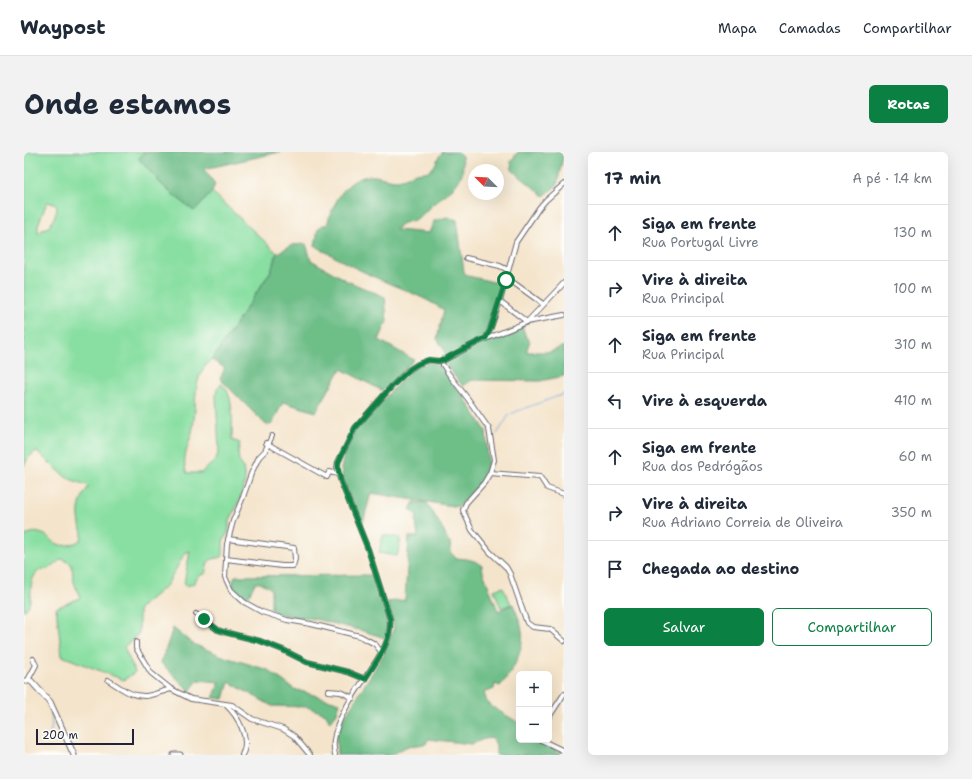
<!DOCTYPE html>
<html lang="pt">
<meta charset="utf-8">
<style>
body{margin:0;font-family:"Shantell Sans",sans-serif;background:#f2f2f3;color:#1f2937}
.controls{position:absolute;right:12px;bottom:12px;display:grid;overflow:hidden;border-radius:6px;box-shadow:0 4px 16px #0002}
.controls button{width:36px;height:36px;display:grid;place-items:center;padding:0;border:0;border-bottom:1px solid #e0e1e3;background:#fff;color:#1f2937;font:20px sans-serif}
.compass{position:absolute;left:444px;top:12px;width:36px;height:36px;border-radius:50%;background:#fff;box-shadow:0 4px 16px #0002;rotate:294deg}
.scale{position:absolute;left:12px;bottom:10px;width:98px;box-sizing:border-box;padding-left:4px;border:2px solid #22223b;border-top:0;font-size:11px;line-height:14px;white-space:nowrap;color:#22223b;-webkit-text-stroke:3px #fdfcf7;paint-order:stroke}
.stop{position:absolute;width:12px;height:12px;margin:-9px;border:3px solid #0b8043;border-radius:50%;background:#fff}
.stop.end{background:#0b8043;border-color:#fff;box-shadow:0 1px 4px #0008}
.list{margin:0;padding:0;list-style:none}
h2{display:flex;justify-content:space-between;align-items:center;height:52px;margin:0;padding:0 16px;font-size:17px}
h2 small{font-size:13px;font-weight:400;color:#747a83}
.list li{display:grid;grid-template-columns:26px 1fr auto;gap:12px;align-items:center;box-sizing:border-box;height:56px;padding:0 16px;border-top:1px solid #e0e1e3}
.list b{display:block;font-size:15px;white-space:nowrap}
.list p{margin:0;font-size:13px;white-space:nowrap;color:#747a83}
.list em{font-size:13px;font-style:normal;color:#747a83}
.actions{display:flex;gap:8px;padding:12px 16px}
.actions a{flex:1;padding:9px 0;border:1px solid #0b8043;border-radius:6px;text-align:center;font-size:14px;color:#0b8043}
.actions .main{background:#0b8043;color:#fff}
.icon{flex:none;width:22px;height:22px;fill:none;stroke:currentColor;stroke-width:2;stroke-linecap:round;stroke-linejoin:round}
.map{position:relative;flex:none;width:540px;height:603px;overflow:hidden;border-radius:6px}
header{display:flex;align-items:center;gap:24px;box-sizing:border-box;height:56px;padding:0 20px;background:#fff;border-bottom:1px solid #e0e1e3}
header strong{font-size:19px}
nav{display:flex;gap:22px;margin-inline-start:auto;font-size:14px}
.intro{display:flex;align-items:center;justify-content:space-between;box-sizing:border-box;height:96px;padding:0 24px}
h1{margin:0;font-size:28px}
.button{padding:10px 18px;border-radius:6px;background:#0b8043;color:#fff;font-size:14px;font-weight:700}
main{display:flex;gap:24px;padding:0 24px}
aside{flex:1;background:#fff;border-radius:6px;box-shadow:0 4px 16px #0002}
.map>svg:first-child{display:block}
.green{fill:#89dfa2;stroke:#56806e;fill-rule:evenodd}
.forest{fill:#6ebe88;stroke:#487062}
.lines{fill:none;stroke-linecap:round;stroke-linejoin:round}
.stream{stroke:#669ed4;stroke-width:1}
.minor-casing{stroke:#6c666d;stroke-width:6}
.tertiary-casing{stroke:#6c666d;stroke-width:7}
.minor{stroke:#fff;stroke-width:4}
.tertiary{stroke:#fff;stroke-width:5}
.route{stroke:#0b8043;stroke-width:5}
</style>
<header>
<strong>Waypost</strong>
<nav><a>Mapa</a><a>Camadas</a><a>Compartilhar</a></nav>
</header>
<div class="intro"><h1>Onde estamos</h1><a class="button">Rotas</a></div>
<main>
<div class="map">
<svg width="540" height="603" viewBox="0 0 540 603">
<rect width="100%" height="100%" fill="#fdfcf7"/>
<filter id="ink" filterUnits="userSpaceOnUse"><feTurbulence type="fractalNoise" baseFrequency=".025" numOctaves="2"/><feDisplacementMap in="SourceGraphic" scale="8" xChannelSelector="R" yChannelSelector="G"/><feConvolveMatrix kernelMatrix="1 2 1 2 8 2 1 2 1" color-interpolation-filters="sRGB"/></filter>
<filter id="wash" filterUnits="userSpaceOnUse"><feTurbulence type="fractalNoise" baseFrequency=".012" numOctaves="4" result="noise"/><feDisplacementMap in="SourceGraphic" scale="16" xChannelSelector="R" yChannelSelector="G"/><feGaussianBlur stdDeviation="0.9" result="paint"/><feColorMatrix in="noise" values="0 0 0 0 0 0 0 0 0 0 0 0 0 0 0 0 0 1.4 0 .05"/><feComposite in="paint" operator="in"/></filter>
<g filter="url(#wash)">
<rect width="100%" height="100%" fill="#f4e4cb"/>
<g class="green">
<path d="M0,0H120L115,7L141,36L170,59L188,40L253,101L248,117L188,208C182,213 178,217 175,225C170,242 172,258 169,275C167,289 156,307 163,321H177L192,308L195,297L192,244L193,236L197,232C211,241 208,273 208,288L216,291L214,300L215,309L219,315L221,330L216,347L206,368L204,381L199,389V403L198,405C182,408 185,408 181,422L175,424L170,431L164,434L160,432L166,399L161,401L143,433L115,457V481L100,495L111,520L100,528L38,504L32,456L56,446L49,427L48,414L46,411L38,407C33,409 31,414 26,416C23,418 19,417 16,418C0,429 13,449 0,459V385C4,382 9,379 15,381C28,383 30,398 48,392C52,391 57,389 58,385C59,381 56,376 56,372C53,357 56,347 65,334L43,326L12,299L4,306L0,314ZM23,50L32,52C35,59 29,68 25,75L19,77L16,81H14V73Z"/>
<path d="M359,383L377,386L373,404L355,401Z"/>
<path d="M479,435L487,452L477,456L470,438Z"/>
</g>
<g class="forest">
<path d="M120,0H256L180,17L191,32L188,40L170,59L141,36L115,7Z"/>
<path d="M419,0H434L438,4C443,32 426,37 408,53C403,57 399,64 392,67C383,72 378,68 372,78L405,81L410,69L423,65L433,68L440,120L444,124L478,132L462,180L465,189L498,174L502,185L506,189L503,197V200H526L540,194V224L516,229L448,228L439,234L423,215L420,197L413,187L420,158C396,142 368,134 342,121C324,113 308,103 291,94L294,77L298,73H303C309,51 323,22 351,24C359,25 370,30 378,27C383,26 387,22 392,21C396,20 400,21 404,19C413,16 412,5 419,0Z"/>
<path d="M494,0H540L533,33L520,44L488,18L487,9Z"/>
<path d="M282,92L287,108L323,129L361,145L363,170L355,188L390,208L359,239L317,217L292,260L259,250L248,272L242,273L196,227L201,216L188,208L247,119L253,101L268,93Z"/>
<path d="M406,211L412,212L418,217L442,248L462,279L464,313L456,330L435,355L347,341L338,374L320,331L317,317L320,302L331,278L386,219L397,213Z"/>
<path d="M390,350L403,351L420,379L422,386L426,390L427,401L432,406C443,407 448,407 458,413L459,420L474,459L489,452C492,460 497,470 498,479C501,497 488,521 476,534L471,532L470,537L460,541L463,550L470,556L495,571V588H514L540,603H472V593L469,587C460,584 455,591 447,592L404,587L402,592L384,594L366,603H313L312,584L318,569L360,502L370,475L363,450L381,448L385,385H394L392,370L393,364L386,357Z"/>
<path d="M350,423C357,444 367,463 361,486L339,479L291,467L253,462L247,457V437C242,433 237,430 231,431L224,445L221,448C212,441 205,436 211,424Z"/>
<path d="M149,476L169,492L201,505L244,518L270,537L316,551L313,561L306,570L302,562L283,555L248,554L205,530L200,547L189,546L196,530L174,528L166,539L137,511Z"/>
</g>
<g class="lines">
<g class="stream">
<path d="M473,282L485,263L496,258L540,242"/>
<path d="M5,532L19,545"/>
<path d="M22,549C27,557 30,573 26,581"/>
</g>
</g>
</g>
<g filter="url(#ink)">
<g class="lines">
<defs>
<g id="minor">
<path d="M442,106L476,114L484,118"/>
<path d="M483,126L519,152"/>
<path d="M476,149L503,170L540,131"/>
<path d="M462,186L466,178L476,149L492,90L515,56L522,48L540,32"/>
<path d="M420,208L452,191L503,170L540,163"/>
<path d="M419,213L424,221L444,247L465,277L470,308L466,321L460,331L442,351L439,358L440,361L448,378L466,400L482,415L486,422L503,471L509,475L526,477L540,489"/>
<path d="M248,284L241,299L235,305L227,322L219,345L209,369L203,392L201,425L207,438L220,450L238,460L263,468L287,472L336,484L351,492L358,501"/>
<path d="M242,291L303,325L305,320L314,322"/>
<path d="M466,321L516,325L523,336L540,342"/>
<path d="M202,407L258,414H269L271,407L270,396L204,387"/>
<path d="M172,462L194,478L200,480L236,489L259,498L283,510L324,520L341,527"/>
<path d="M112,490V496L127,521L147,537"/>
<path d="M4,528L12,513L9,507"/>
<path d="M84,528C96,535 107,545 122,544C130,543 139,539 147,537L167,547L208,553L228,567L259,577L270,584L286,603"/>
<path d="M304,539L317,540L329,546"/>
<path d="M202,553C214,564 227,587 218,603"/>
<path d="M525,565L540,542"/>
<path d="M517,588L540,599"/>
<path d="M311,603C310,598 309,593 310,588C313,564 334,537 347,517C357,502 368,486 366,467L344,397L317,330L313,317L314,310L331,276L368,234L383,219L394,212L405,208L415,209"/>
</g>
<g id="tertiary">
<path d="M0,529H7L26,550L50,603"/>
<path d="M150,603H156"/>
</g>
</defs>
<use href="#minor" class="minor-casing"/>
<use href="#tertiary" class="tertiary-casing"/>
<use href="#minor" class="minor"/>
<use href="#tertiary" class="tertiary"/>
</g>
</g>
<g class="lines" filter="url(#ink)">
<path class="route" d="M180,467L194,478L200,480L236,489L259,498L283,510L324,520L341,527C353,508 368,490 366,467L344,397L317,330L314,317V311L318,302L331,276L368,234L386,217L394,212L404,208L415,209L418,207L420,208L430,202L462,186L466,178L482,128"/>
</g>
</svg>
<div class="controls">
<button>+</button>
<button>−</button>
</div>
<svg class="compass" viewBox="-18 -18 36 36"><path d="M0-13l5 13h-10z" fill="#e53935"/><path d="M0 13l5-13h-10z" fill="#747a83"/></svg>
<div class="scale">200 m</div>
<div class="stop" style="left:482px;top:128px"></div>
<div class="stop end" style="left:180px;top:467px"></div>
</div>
<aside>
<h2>17 min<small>A pé · 1.4 km</small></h2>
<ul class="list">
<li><svg class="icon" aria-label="ahead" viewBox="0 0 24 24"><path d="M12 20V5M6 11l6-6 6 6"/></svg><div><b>Siga em frente</b><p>Rua Portugal Livre</p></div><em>130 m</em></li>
<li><svg class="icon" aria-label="right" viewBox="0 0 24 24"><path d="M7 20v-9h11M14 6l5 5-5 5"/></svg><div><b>Vire à direita</b><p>Rua Principal</p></div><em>100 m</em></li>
<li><svg class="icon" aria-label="ahead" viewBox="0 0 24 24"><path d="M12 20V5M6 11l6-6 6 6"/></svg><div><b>Siga em frente</b><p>Rua Principal</p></div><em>310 m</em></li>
<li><svg class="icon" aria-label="left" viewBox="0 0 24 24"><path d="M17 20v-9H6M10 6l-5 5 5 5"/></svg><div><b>Vire à esquerda</b></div><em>410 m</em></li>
<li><svg class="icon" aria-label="ahead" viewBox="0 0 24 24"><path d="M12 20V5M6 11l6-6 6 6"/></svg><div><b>Siga em frente</b><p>Rua dos Pedrógãos</p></div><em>60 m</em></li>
<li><svg class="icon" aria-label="right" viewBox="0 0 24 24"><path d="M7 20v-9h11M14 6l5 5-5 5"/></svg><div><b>Vire à direita</b><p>Rua Adriano Correia de Oliveira</p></div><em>350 m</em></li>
<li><svg class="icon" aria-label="arrive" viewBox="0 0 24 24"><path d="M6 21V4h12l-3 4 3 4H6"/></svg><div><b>Chegada ao destino</b></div></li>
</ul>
<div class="actions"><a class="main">Salvar</a><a>Compartilhar</a></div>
</aside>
</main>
